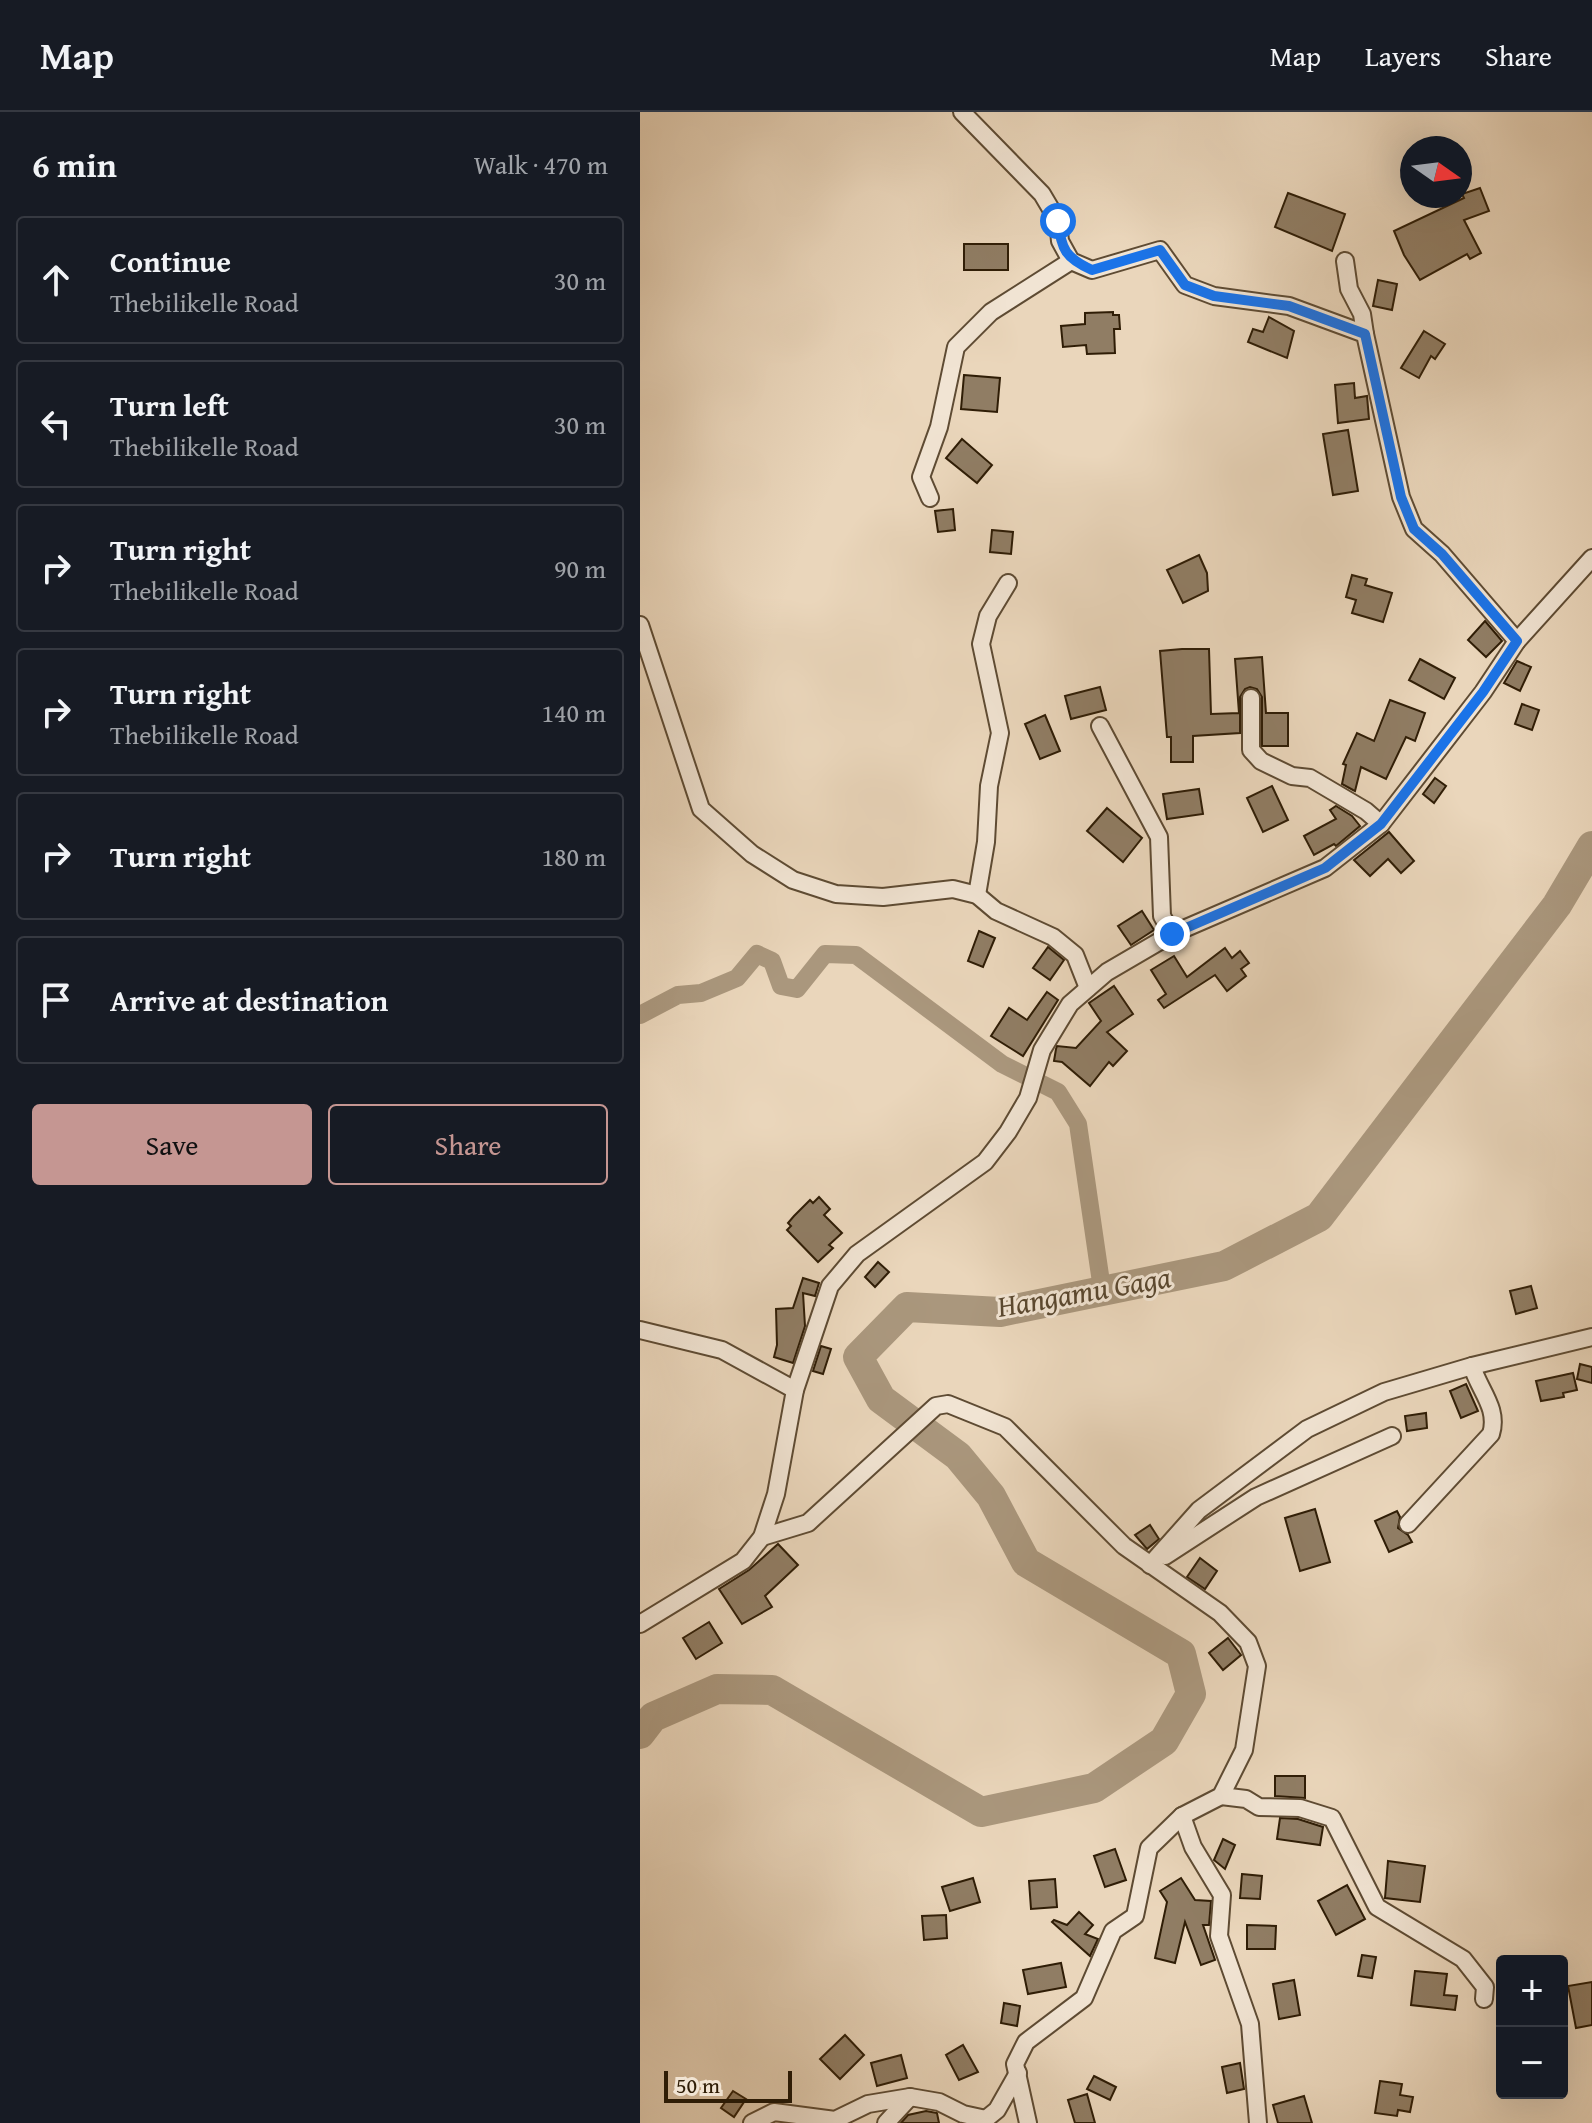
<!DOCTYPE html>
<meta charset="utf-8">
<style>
body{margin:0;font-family:"Gentium Book Plus",serif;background:#242831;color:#f1f3f6}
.controls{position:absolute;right:24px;bottom:24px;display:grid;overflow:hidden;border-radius:8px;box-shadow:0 8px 32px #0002}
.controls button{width:72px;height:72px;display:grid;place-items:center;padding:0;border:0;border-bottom:2px solid #363941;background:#171b24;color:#f1f3f6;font:40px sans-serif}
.compass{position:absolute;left:760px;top:24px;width:72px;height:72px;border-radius:50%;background:#171b24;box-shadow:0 8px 32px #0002;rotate:104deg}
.scale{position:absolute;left:24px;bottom:20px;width:128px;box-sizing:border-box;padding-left:8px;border:4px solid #2f1d06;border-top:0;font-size:22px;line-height:28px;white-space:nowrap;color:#2f1d06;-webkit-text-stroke:6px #f1e4d3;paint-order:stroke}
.stop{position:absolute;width:24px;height:24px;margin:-18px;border:6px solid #1a73e8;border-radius:50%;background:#fff}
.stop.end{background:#1a73e8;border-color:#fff;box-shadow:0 2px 8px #0008}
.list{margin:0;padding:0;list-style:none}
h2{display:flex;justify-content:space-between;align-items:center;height:104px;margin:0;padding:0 32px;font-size:34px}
h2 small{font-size:26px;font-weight:400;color:#9ea1a6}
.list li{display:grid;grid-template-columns:52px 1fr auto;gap:24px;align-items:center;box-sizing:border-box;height:128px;margin:0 16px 16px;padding:0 16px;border:2px solid #363941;border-radius:8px}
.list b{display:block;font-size:30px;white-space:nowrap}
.list p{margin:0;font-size:26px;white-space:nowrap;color:#9ea1a6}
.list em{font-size:26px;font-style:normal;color:#9ea1a6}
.actions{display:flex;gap:16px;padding:24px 32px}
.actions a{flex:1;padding:18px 0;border:2px solid #c59692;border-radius:8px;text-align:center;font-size:28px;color:#c59692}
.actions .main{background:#c59692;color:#111}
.icon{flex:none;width:44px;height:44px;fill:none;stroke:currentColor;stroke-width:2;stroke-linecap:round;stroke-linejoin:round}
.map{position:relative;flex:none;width:952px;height:2011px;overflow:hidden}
header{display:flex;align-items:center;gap:48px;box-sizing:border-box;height:112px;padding:0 40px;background:#171b24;border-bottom:2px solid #363941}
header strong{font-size:38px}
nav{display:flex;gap:44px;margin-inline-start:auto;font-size:28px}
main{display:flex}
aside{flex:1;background:#171b24}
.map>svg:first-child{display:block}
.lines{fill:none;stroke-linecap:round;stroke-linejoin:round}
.canal{stroke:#aa977d;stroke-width:18}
.river{stroke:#aa977d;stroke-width:30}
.building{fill:#907d64;stroke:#2f1d06;stroke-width:2}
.minor-casing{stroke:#5e4b33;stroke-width:20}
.minor{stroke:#f1e4d3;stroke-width:16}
.route{stroke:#1a73e8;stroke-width:10}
.labels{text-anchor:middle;stroke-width:6;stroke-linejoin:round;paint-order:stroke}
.water-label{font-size:30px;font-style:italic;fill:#5a4830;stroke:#f1e4d3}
</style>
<header>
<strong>Map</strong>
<nav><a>Map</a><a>Layers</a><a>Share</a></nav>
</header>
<main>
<aside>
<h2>6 min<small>Walk · 470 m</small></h2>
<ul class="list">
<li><svg class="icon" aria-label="ahead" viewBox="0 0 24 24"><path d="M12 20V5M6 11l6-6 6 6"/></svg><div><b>Continue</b><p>Thebilikelle Road</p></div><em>30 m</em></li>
<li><svg class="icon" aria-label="left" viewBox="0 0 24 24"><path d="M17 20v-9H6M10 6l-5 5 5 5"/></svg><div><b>Turn left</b><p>Thebilikelle Road</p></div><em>30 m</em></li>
<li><svg class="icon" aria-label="right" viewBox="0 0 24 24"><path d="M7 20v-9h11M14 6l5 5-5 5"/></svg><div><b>Turn right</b><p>Thebilikelle Road</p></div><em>90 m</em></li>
<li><svg class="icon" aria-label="right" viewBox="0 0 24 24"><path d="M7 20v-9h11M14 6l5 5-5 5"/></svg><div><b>Turn right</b><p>Thebilikelle Road</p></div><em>140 m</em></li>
<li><svg class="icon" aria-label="right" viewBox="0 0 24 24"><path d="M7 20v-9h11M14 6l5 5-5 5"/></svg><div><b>Turn right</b></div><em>180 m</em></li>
<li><svg class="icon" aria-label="arrive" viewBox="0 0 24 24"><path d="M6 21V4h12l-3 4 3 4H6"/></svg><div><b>Arrive at destination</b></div></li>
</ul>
<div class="actions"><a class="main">Save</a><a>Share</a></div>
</aside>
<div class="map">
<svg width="952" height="2011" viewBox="0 0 952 2011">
<rect width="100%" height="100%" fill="#ead6bb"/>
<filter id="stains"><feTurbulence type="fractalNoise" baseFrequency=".0025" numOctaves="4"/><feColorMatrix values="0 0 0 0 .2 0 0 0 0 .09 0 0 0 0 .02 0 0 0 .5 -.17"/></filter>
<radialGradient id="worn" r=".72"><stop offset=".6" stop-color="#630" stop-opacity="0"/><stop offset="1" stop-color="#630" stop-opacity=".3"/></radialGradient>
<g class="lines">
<path class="canal" d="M0,903L38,883L61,881L97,866L117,842L132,849L141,874L157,877L185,842L216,843L362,952L418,980L438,1012L462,1177"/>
<path class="river" d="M0,1622L13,1605L77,1577L132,1578L341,1700L454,1676L524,1629L551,1582L541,1542L386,1450L351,1384L318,1344L241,1287L218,1245L267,1195L360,1200L584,1154L679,1105L917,793L952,734"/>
</g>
<g class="building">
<path d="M840,76L849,99L824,108L841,141L830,147L827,142L780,168L764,143L754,119L824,86L822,82Z"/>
<path d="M648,81L705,102L692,139L635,115Z"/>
<rect x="324" y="132" width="44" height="26"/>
<path d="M738,168L757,172L752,198L733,194Z"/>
<path d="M473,200V203H479L480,217H474L475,241L447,242L446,233L423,235L421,214L445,212V201Z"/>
<path d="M629,205L654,219L647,246L608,230L613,217L623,220Z"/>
<path d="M784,219L805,232L795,247L791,244L779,266L761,256Z"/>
<path d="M324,263L360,266L357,300L321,297Z"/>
<path d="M714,271L715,286L727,284L729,307L698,311L695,273Z"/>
<path d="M708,318L718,379L693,383L683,322Z"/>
<path d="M322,327L352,353L337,371L306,346Z"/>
<path d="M313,397L315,418L298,420L295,399Z"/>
<path d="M352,418L373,420L371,442L350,440Z"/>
<path d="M559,443L567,461L568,479L543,491L527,458Z"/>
<path d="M712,463L727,467L725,473L752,481L743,510L712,501L716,488L706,485Z"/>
<path d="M845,509L862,529L846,545L828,528Z"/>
<path d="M542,537H569L571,602L599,601L595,547L622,545L626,601H648V634H622V585L617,577L610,575L605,577L600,585V621L553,624V650H531V625H527L520,539Z"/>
<path d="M780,547L815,566L804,587L769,568Z"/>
<path d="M877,549L891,555L880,579L864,571Z"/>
<path d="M460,575L466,598L431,607L425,584Z"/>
<path d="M750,588L785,601L775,629L766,625L746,667L721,655L715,679L713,678L702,672L706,653L703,652L717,621L734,629Z"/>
<path d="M882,592L899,598L892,618L875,612Z"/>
<path d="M405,603L420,639L400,647L385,612Z"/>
<path d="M795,666L806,674L794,691L783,682Z"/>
<path d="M632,674L648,708L623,720L607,686Z"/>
<path d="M559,677L563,702L527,707L523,682Z"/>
<path d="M696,694L712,704L720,714L696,734L694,732L674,743L664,724L696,707L690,698Z"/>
<path d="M467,696L502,726L483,750L447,719Z"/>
<path d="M749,720L774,749L761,761L748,747L730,764L714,748Z"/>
<path d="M502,799L514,818L491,833L478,814Z"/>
<path d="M339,819L355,826L343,855L328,849Z"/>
<path d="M408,835L424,848L410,868L393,856Z"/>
<path d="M585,836L592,846L600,839L609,851L601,857L606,864L587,879L575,863L524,896L518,888L526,882L511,858L534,844L547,865Z"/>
<path d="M474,874L493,902L467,920L487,939L473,954L469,950L450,974L422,950L414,949L416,937L417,934L436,936L461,909L449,891Z"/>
<path d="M407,880L418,888L383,944L351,924L369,896L387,908Z"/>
<path d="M179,1085L190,1097L184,1103L202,1121L189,1133L193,1136L178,1150L147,1118L151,1114L148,1111L154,1104L170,1088L173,1091Z"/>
<path d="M238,1150L249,1160L235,1175L225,1165Z"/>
<path d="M163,1166L179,1171L175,1184L163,1181L165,1214L153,1251L134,1245L137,1233L136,1197L153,1196Z"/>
<path d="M891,1174L897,1196L876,1202L870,1179Z"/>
<path d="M181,1234L191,1237L183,1262L173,1259Z"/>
<path d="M940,1252L952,1255V1271L937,1267Z"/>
<path d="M933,1261L937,1278L923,1281L924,1285L901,1289L896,1269Z"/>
<path d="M826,1272L838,1299L821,1306L810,1279Z"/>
<path d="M786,1301L787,1316L767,1319L765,1304Z"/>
<path d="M675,1397L690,1450L660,1459L645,1406Z"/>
<path d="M757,1399L760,1405L758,1416L768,1423L772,1430L749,1440L735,1409Z"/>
<path d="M510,1413L519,1427L507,1437L495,1423Z"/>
<path d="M138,1432L158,1453L125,1484L132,1495L102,1512L79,1477L109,1458Z"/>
<path d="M560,1446L577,1459L565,1477L547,1465Z"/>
<path d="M69,1510L82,1531L56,1547L43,1526Z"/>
<path d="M588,1526L601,1543L583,1558L569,1541Z"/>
<path d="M635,1664H665V1686L635,1684Z"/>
<path d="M640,1706L658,1707L683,1715L680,1733L637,1727Z"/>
<path d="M583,1727L595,1733L585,1757L574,1748Z"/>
<path d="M475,1737L486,1768L465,1775L454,1744Z"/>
<path d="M748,1749L785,1754L780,1790L745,1786Z"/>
<path d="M602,1762L622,1764L620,1787L600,1786Z"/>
<path d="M333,1766L340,1790L310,1799L302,1775Z"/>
<path d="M541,1766L555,1788L571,1789L569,1813H563L575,1848L561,1853L545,1810L535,1851L515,1846L527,1790L520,1779Z"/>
<path d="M415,1767L417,1795L391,1797L389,1769Z"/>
<path d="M707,1773L725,1807L696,1823L678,1789Z"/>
<path d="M439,1800L453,1813L445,1822L458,1827L450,1844L412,1810L414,1808L427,1813Z"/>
<path d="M306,1803L307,1826L284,1828L282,1804Z"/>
<path d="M607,1813L636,1814L635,1837H607Z"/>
<path d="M722,1843L736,1845L732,1866L718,1864Z"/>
<path d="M421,1851L426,1875L388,1882L383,1858Z"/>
<path d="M775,1859L807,1862L804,1883L817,1884L815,1898L771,1893Z"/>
<path d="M654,1868L660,1903L639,1907L633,1872Z"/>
<path d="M952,1870V1913L936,1916L928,1874Z"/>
<path d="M364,1891L380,1894L377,1914L361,1911Z"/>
<path d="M205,1923L224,1943L200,1967L180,1947Z"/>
<path d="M323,1933L338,1960L319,1968L306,1943Z"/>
<path d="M261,1943L267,1966L237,1974L231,1951Z"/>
<path d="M600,1951L604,1977L587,1981L582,1955Z"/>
<path d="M454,1964L476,1975L470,1988L447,1977Z"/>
<path d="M740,1969L762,1972L760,1983L773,1985L770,2000L758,1998L757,2004L735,2001Z"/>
<path d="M93,1979L106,1987L94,2005L81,1996Z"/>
<path d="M447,1982L455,2011H435L428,1988Z"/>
<path d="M664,1984L672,2011H638L633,1993Z"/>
<path d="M286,1999L297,2001L299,2011H261L268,2003Z"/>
</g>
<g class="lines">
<defs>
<g id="minor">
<path d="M322,0L402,82L418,109L420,129L431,149L452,158L520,138L545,173L574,184L649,194L725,222L761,385L774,417L802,442L877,529"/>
<path d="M705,149L709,177L722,202L725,222"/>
<path d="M290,386L281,365L299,315L316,235L351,200L431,149"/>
<path d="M0,513L61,697L112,742L153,768L196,782L243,785L313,777L337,783L356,799L413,825L435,843L448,876"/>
<path d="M611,586V638L621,649L652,664L670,666L726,699L741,712"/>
<path d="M460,614L519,725L522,804L532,822"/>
<path d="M337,783L346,730L349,674L360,621L341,532L348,504L368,471"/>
<path d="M0,1218L82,1238L155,1278"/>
<path d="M768,1412L851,1322C859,1296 839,1278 832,1254"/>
<path d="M122,1425L168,1411L296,1294L308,1292L365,1315L484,1434L580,1501L608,1530L617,1554L604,1638L581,1684L542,1704L509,1736L495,1804L473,1819L444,1886L386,1930L375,1952L388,2011"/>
<path d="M525,1444L616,1385L752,1324"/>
<path d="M510,1453L559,1398L667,1317L744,1280L832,1254L952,1225"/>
<path d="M0,1512L103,1449L122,1425L136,1382L155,1278L190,1174L217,1142L345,1050L368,1020L388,986L402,938L430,892L467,860L532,822L685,756L741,712L843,580L877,529L952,446"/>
<path d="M581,1684L606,1687L619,1695L660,1696L692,1706L737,1795L823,1847L845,1875L844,1887"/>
<path d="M542,1704L553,1735L582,1783L579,1824L610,1912L618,2011"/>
<path d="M112,2011L134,2000L195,2008L228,1992L270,1985L299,1990L323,2002L346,2007"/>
<path d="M246,2011L270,1985"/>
<path d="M341,2011L357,1998L378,1961"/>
</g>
</defs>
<use href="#minor" class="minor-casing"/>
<use href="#minor" class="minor"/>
</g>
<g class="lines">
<path class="route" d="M418,109C421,138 426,146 452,158L520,138L545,173L574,184L649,194L725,222L761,385L774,417L802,442L877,529L843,580L741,712L685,756L532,822"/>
</g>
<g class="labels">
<g class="water-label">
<text transform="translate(444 1180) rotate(-10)" y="10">Hangamu Gaga</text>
</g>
</g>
<rect width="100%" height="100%" filter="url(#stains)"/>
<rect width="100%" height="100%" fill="url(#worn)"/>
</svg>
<div class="controls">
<button>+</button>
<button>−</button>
</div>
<svg class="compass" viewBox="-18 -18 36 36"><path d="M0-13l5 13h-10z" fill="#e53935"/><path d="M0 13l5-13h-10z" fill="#9ea1a6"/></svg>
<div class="scale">50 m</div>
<div class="stop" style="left:418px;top:109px"></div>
<div class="stop end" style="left:532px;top:822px"></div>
</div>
</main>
